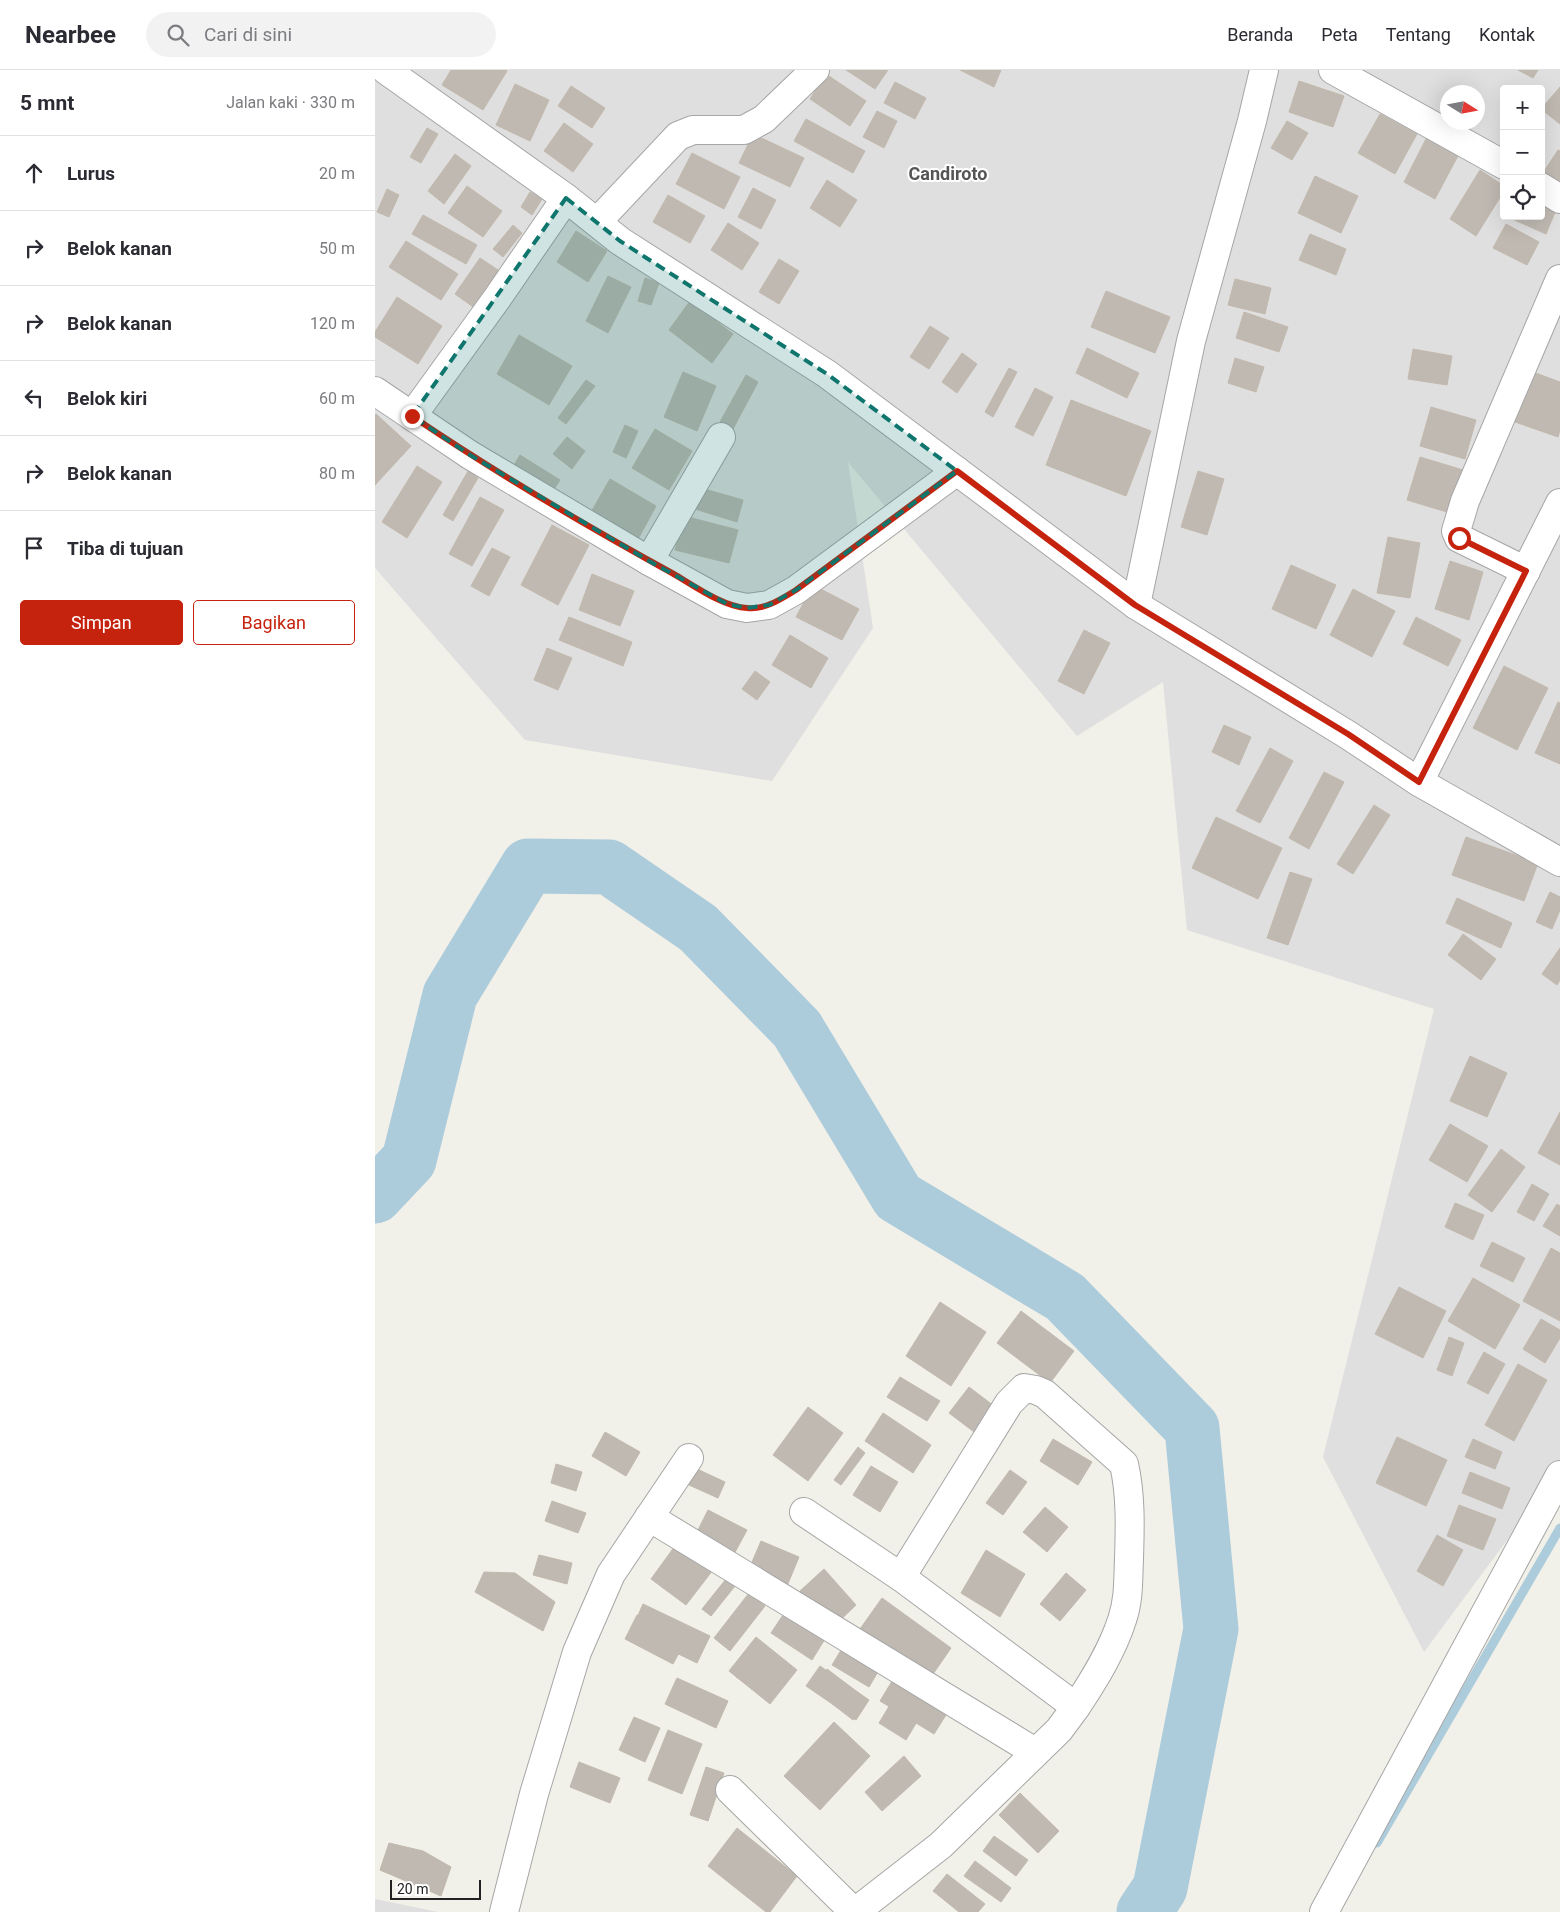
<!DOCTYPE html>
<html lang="id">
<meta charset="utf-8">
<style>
body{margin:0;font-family:Roboto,sans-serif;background:#f2f2f3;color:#2b2b33}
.controls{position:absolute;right:15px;top:15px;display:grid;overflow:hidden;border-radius:5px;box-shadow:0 5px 20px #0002}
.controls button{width:45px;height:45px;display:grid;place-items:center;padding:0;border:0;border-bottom:1px solid #e1e1e2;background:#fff;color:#2b2b33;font:25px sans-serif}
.compass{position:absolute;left:1065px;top:15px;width:45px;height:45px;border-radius:50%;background:#fff;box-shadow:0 5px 20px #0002;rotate:101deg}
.scale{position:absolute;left:15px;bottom:12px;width:91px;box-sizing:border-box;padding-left:5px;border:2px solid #222;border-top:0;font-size:14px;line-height:18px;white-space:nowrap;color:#222;-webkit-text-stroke:4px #fff;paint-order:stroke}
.stop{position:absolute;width:15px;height:15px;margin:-11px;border:4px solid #c6230e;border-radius:50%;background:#fff}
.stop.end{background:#c6230e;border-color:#fff;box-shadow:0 1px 5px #0008}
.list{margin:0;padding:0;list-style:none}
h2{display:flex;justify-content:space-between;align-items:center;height:65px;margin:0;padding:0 20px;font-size:21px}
h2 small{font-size:16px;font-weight:400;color:#7c7c81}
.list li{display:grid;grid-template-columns:32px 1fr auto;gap:15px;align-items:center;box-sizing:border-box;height:75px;padding:0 20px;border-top:1px solid #e1e1e2}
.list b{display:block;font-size:19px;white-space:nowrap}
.list em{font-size:16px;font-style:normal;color:#7c7c81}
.actions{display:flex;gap:10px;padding:15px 20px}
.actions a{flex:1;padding:11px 0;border:1px solid #c6230e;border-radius:5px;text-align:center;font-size:18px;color:#c6230e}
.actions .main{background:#c6230e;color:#fff}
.icon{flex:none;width:28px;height:28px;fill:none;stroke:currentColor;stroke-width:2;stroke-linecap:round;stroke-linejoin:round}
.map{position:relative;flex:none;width:1185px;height:1842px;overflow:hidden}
header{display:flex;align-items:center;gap:30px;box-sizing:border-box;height:70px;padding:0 25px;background:#fff;border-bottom:1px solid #e1e1e2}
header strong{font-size:24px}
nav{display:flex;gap:28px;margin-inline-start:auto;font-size:18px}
.search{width:350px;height:45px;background:#f2f2f3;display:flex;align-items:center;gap:12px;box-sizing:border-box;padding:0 18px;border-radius:28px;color:#7c7c81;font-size:19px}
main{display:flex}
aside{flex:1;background:#fff}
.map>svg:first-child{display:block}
.residential{fill:#e0dfdf;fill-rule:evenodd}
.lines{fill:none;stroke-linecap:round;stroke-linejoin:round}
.stream{stroke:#adccdb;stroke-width:9}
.river{stroke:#adccdb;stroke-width:55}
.building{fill:#bfb9b2;stroke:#c2b9ad}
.minor-casing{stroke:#a6a6a6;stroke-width:30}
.minor{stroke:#fff;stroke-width:28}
.route{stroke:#c6230e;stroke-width:6}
.marked{fill:#0f766e;fill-opacity:0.2;stroke:#0f766e;stroke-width:4;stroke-dasharray:10 6;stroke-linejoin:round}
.labels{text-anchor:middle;stroke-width:4;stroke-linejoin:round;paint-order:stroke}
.quarter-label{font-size:18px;font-weight:bold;fill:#555;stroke:#fff}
</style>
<header>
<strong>Nearbee</strong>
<div class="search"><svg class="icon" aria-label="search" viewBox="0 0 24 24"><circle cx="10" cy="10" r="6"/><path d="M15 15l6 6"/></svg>Cari di sini</div>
<nav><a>Beranda</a><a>Peta</a><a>Tentang</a><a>Kontak</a></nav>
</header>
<main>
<aside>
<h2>5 mnt<small>Jalan kaki · 330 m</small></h2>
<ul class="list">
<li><svg class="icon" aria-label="ahead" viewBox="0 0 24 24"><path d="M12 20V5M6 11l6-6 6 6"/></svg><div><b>Lurus</b></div><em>20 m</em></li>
<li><svg class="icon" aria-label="right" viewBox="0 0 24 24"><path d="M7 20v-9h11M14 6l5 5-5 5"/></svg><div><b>Belok kanan</b></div><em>50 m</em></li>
<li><svg class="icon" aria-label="right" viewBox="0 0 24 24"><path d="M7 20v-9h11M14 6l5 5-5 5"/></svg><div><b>Belok kanan</b></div><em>120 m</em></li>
<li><svg class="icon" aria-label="left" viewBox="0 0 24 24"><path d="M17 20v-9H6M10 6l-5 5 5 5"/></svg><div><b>Belok kiri</b></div><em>60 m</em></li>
<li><svg class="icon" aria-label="right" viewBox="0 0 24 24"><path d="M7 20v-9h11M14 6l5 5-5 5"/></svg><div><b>Belok kanan</b></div><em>80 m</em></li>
<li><svg class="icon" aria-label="arrive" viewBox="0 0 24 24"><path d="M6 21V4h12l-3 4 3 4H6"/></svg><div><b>Tiba di tujuan</b></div></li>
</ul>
<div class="actions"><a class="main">Simpan</a><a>Bagikan</a></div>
</aside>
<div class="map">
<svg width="1185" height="1842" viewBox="0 0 1185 1842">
<rect width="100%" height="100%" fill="#f1f0e9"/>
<g class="residential">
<path d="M0,0H1185V1399L1049,1582L948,1387L1059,939L812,860L788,612L702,666L473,392L498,558L397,711L150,670L0,498ZM1129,19H1166V146H1129ZM1072,22H1102V52H1072Z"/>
<path d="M0,1829L63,1842H0Z"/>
</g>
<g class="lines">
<path class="stream" d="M1002,1773L1185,1458"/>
<path class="river" d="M0,1126L34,1090L75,925L153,796L234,797L323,858L422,959L523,1127L690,1227L817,1358L836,1559L785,1818L769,1842"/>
</g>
<g class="building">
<path d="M76,0H131L132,1L108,40L67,15Z"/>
<path d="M471,0H513L500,19Z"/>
<path d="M585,0H626L619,17Z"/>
<path d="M1143,0H1163L1158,8Z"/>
<path d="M451,4L491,31L475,56L435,29Z"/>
<path d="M924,11L969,26L958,57L914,42Z"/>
<path d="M520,12L551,28L540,49L509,33Z"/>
<path d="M140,14L174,30L155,71L121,55Z"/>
<path d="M196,16L230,38L217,58L183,36Z"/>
<path d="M1185,17V54L1166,39Z"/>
<path d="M502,41L522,51L509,78L488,67Z"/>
<path d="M1005,44L1042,64L1020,104L983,83Z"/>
<path d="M431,49L490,81L478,103L419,71Z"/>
<path d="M912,51L933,63L917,90L896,78Z"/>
<path d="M189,53L218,74L198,102L169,81Z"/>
<path d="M52,58L63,64L46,93L35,87Z"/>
<path d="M378,64L429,88L415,117L364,93Z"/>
<path d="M1053,65L1085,82L1060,129L1029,112Z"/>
<path d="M1183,80L1185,81V114L1168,103Z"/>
<path d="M317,83L365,107L349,139L301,114Z"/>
<path d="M80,84L96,96L69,134L53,121Z"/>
<path d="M1105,100L1129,116V121L1101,166L1075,149Z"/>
<path d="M940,106L983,126L966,163L923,143Z"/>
<path d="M452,110L482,130L465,157L435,138Z"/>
<path d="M92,116L127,141L108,167L73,143Z"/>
<path d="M378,118L401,130L386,159L363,147Z"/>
<path d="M12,119L24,125L14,147L2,142Z"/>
<path d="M155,122L167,129L157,145L146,137Z"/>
<path d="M293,125L330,146L315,173L278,152Z"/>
<path d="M1166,128L1183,135L1171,164L1135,148L1136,146H1166Z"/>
<path d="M48,145L102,175L91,194L37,164Z"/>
<path d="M353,153L384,173L367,200L336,180Z"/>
<path d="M1131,154L1164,172L1152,195L1118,178Z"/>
<path d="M138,155L147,163L128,187L118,179Z"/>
<path d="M201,161L232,181L213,212L182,192Z"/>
<path d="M935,164L971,179L961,205L924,190Z"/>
<path d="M31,171L83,204L66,230L14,197Z"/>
<path d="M105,188L126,202L101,239L80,224Z"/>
<path d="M404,189L424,201L404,234L384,222Z"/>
<path d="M233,206L256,217L233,263L211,251Z"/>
<path d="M270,208L284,213L276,235L263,231Z"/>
<path d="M860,209L896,218L890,244L853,235Z"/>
<path d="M731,221L795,247L780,283L716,257Z"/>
<path d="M22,227L67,256L43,294L0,267V262Z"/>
<path d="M315,231L358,264L337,293L294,260Z"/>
<path d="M869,242L913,257L904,282L861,268Z"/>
<path d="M555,256L574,268L554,299L535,287Z"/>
<path d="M144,265L197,296L174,335L122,304Z"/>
<path d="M712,278L764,303L752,328L701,303Z"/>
<path d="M1038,279L1077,286L1072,315L1033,309Z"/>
<path d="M587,283L602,294L582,323L567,312Z"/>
<path d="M860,288L889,297L881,322L853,313Z"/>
<path d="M634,298L642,302L618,347L610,342Z"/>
<path d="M308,302L341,316L322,361L289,347Z"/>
<path d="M1158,302L1185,312V360L1183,367L1140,352Z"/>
<path d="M371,305L383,312L358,359L345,352Z"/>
<path d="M211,310L220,316L191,354L183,348Z"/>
<path d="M660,318L678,327L658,366L640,357Z"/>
<path d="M696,330L776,361L751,426L671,395Z"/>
<path d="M1056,337L1101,350L1090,389L1045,376Z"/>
<path d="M1,344L36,376L0,415V345Z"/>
<path d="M250,355L263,361L251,388L238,382Z"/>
<path d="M280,359L317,381L294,420L257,398Z"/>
<path d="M192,367L210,381L197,399L178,384Z"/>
<path d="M145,385L185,410L173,429L133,405Z"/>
<path d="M1045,387L1088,400L1075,443L1032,430Z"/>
<path d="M42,396L67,412L32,468L7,452Z"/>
<path d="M93,401L103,408L78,451L68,445Z"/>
<path d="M823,401L849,409L832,465L806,457Z"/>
<path d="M235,409L281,436L262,471L215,444Z"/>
<path d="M326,418L368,430L362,452L320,439Z"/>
<path d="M105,427L129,440L97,496L74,484Z"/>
<path d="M309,446L363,460L354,493L300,480Z"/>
<path d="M177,455L214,475L183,535L146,515Z"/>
<path d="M1013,467L1045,473L1035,528L1002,523Z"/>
<path d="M117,478L135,487L114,526L96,516Z"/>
<path d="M1075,491L1108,502L1094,550L1060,539Z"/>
<path d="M916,495L961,515L941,559L897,539Z"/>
<path d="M217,504L259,521L245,556L204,540Z"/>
<path d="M438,515L484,539L467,570L421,547Z"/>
<path d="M978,519L1020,541L997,587L955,565Z"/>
<path d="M194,547L257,572L248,596L184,570Z"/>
<path d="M1041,547L1086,570L1073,596L1028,574Z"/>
<path d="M709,560L735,573L709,624L683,611Z"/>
<path d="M415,565L453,588L436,618L397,595Z"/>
<path d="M172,578L197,588L183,620L159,610Z"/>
<path d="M1129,596L1173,618L1142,680L1098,658Z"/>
<path d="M380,601L395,612L382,630L367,619Z"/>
<path d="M1183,632L1185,633V694L1160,683Z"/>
<path d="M849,655L876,667L864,695L837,682Z"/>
<path d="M895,678L918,691L885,753L861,741Z"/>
<path d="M949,702L969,712L934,779L914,768Z"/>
<path d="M999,735L1015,745L978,804L962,794Z"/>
<path d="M841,747L907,778L883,829L817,798Z"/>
<path d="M1091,767L1163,793L1149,831L1077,805Z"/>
<path d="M915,802L937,809L913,875L892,868Z"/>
<path d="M1175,822L1185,827V840L1177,859L1161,852Z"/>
<path d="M1082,828L1137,853L1126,878L1071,853Z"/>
<path d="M1088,864L1121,889L1106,910L1073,885Z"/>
<path d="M1185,878V910L1182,915L1167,904Z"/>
<path d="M1095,986L1132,1003L1112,1047L1075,1031Z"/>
<path d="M1185,1042V1095L1163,1083Z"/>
<path d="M1075,1054L1113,1076L1092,1112L1054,1090Z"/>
<path d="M1126,1079L1150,1097L1117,1142L1093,1125Z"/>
<path d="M1157,1114L1174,1124L1159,1151L1142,1142Z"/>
<path d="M1080,1133L1109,1145L1098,1170L1070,1157Z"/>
<path d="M1182,1134L1185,1136V1166L1168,1156Z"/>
<path d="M1117,1172L1150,1188L1138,1212L1105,1196Z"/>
<path d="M1176,1178L1185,1183V1251L1148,1231Z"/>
<path d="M1098,1208L1145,1235L1120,1279L1073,1251Z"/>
<path d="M1024,1217L1071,1241L1048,1288L1000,1264Z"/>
<path d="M565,1232L611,1262L576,1316L531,1286Z"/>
<path d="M646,1241L699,1281L675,1313L622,1273Z"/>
<path d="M1166,1249L1185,1260V1268L1170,1293L1148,1279Z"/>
<path d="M1074,1267L1089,1273L1077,1306L1062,1300Z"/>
<path d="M1109,1282L1130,1294L1113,1324L1092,1313Z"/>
<path d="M1143,1294L1172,1310L1139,1371L1110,1355Z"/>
<path d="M525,1307L565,1331L552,1351L512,1327Z"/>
<path d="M594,1317L623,1339L603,1365L574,1343Z"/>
<path d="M433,1337L468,1363L433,1411L398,1385Z"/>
<path d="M508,1343L556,1375L538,1403L490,1371Z"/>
<path d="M230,1362L265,1382L251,1406L217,1386Z"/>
<path d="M1022,1367L1072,1390L1051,1436L1001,1413Z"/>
<path d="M678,1369L717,1392L703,1415L665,1391Z"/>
<path d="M1098,1369L1127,1382L1120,1399L1090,1387Z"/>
<path d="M483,1377L490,1383L466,1415L459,1410Z"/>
<path d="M181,1394L207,1402L201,1421L176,1413Z"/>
<path d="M496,1396L523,1412L505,1442L478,1425Z"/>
<path d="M322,1399L350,1412L343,1428L314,1415Z"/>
<path d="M635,1400L652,1412L628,1445L611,1433Z"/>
<path d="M1095,1402L1135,1418L1127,1439L1087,1423Z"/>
<path d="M177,1431L211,1443L203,1463L170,1451Z"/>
<path d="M1084,1435L1121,1449L1108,1480L1072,1466Z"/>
<path d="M670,1437L693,1457L672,1482L648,1462Z"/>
<path d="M333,1440L372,1460L358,1486L320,1466Z"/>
<path d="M1062,1465L1088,1480L1068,1516L1042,1501Z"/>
<path d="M305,1469L341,1496L311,1535L276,1509Z"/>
<path d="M386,1471L424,1487L412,1516L374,1499Z"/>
<path d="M611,1480L650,1504L625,1547L586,1523Z"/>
<path d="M164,1485L197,1493L192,1514L158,1505Z"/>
<path d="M449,1499L481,1535L458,1557L425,1521Z"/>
<path d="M109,1502L140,1503L180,1532L168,1561L100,1522Z"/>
<path d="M691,1503L711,1520L685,1551L665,1534Z"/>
<path d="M355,1504L364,1511L336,1546L327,1539Z"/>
<path d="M374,1523L390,1536L355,1581L339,1568Z"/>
<path d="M507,1528L576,1578L554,1610L485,1559Z"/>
<path d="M268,1534L335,1566L322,1593L256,1561Z"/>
<path d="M410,1542L450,1569L437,1590L396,1563Z"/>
<path d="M262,1545L311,1570L298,1594L250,1569Z"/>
<path d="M381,1567L422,1600L395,1634L354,1601Z"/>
<path d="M471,1572L507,1595L494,1617L457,1595Z"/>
<path d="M370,1589L391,1599L382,1618L361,1607Z"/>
<path d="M445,1596L494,1630L481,1650L431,1616Z"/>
<path d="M452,1599L493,1630L478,1650L438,1619Z"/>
<path d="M522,1603L576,1637L559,1664L505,1631Z"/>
<path d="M302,1608L353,1631L341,1658L290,1634Z"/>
<path d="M525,1618L552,1635L531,1670L504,1653Z"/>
<path d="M259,1647L285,1658L270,1692L244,1680Z"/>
<path d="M459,1652L495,1686L445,1740L409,1706Z"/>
<path d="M293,1660L327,1674L307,1724L273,1710Z"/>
<path d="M529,1686L546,1706L507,1741L490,1722Z"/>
<path d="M204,1692L245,1708L235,1733L195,1717Z"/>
<path d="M331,1697L349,1703L333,1751L315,1745Z"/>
<path d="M645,1723L684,1761L663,1783L624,1745Z"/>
<path d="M362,1758L422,1806L395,1842H391L333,1796Z"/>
<path d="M619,1766L653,1790L641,1806L608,1781Z"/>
<path d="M14,1773L48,1781L76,1797L66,1826L5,1800Z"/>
<path d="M600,1791L636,1818L626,1832L589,1806Z"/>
<path d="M572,1804L610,1834L603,1842H584L558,1821Z"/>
</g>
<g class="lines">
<defs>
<g id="minor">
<path d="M11,0L191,128L245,171L452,304L761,535L973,665L1044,712L1185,792"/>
<path d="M958,0L1129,95"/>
<path d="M1166,117L1185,129"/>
<path d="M222,152L303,66L318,60H369L389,49L440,0"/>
<path d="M0,321L95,385L274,491L352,534L372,538L394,535L421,520L582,401"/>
<path d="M37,346L123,227L191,128"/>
<path d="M274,491L346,367"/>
<path d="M1151,501L1084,468L1081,461L1090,431L1185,209"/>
<path d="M761,535L816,271L877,51L889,0"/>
<path d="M1044,712L1185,433"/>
<path d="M429,1442L526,1507L701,1637L684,1660L566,1775L480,1842"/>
<path d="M274,1447L660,1682"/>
<path d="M526,1507L634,1333L649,1318L661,1320L670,1324L749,1394C756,1425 755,1457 754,1489C753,1510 754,1530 747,1550C737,1581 719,1610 701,1637"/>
<path d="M355,1720L479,1842"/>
<path d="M129,1842L159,1724L202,1582L236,1504L314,1388"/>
<path d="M949,1842L1185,1405"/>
</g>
</defs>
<use href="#minor" class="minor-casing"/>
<use href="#minor" class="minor"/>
</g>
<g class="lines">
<path class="route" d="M37,346C121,403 208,454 297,503C318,515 348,537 372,538C390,540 406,529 421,520L582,401L760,535L973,664L1044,712L1151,501L1084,468"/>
</g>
<path class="marked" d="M191,128L245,171L452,304L582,401L421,520L394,535L372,538L352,534L274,491L95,385L37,346Z"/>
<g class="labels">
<g class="quarter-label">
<text x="573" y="110">Candiroto</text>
</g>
</g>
</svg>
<div class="controls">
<button>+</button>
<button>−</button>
<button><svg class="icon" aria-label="locate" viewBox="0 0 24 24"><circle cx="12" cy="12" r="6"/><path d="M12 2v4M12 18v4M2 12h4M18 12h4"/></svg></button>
</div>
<svg class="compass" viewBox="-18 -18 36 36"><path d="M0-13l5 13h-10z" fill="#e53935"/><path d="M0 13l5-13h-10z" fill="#7c7c81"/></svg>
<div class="scale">20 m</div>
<div class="stop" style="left:1084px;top:468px"></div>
<div class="stop end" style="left:37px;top:346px"></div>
</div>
</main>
